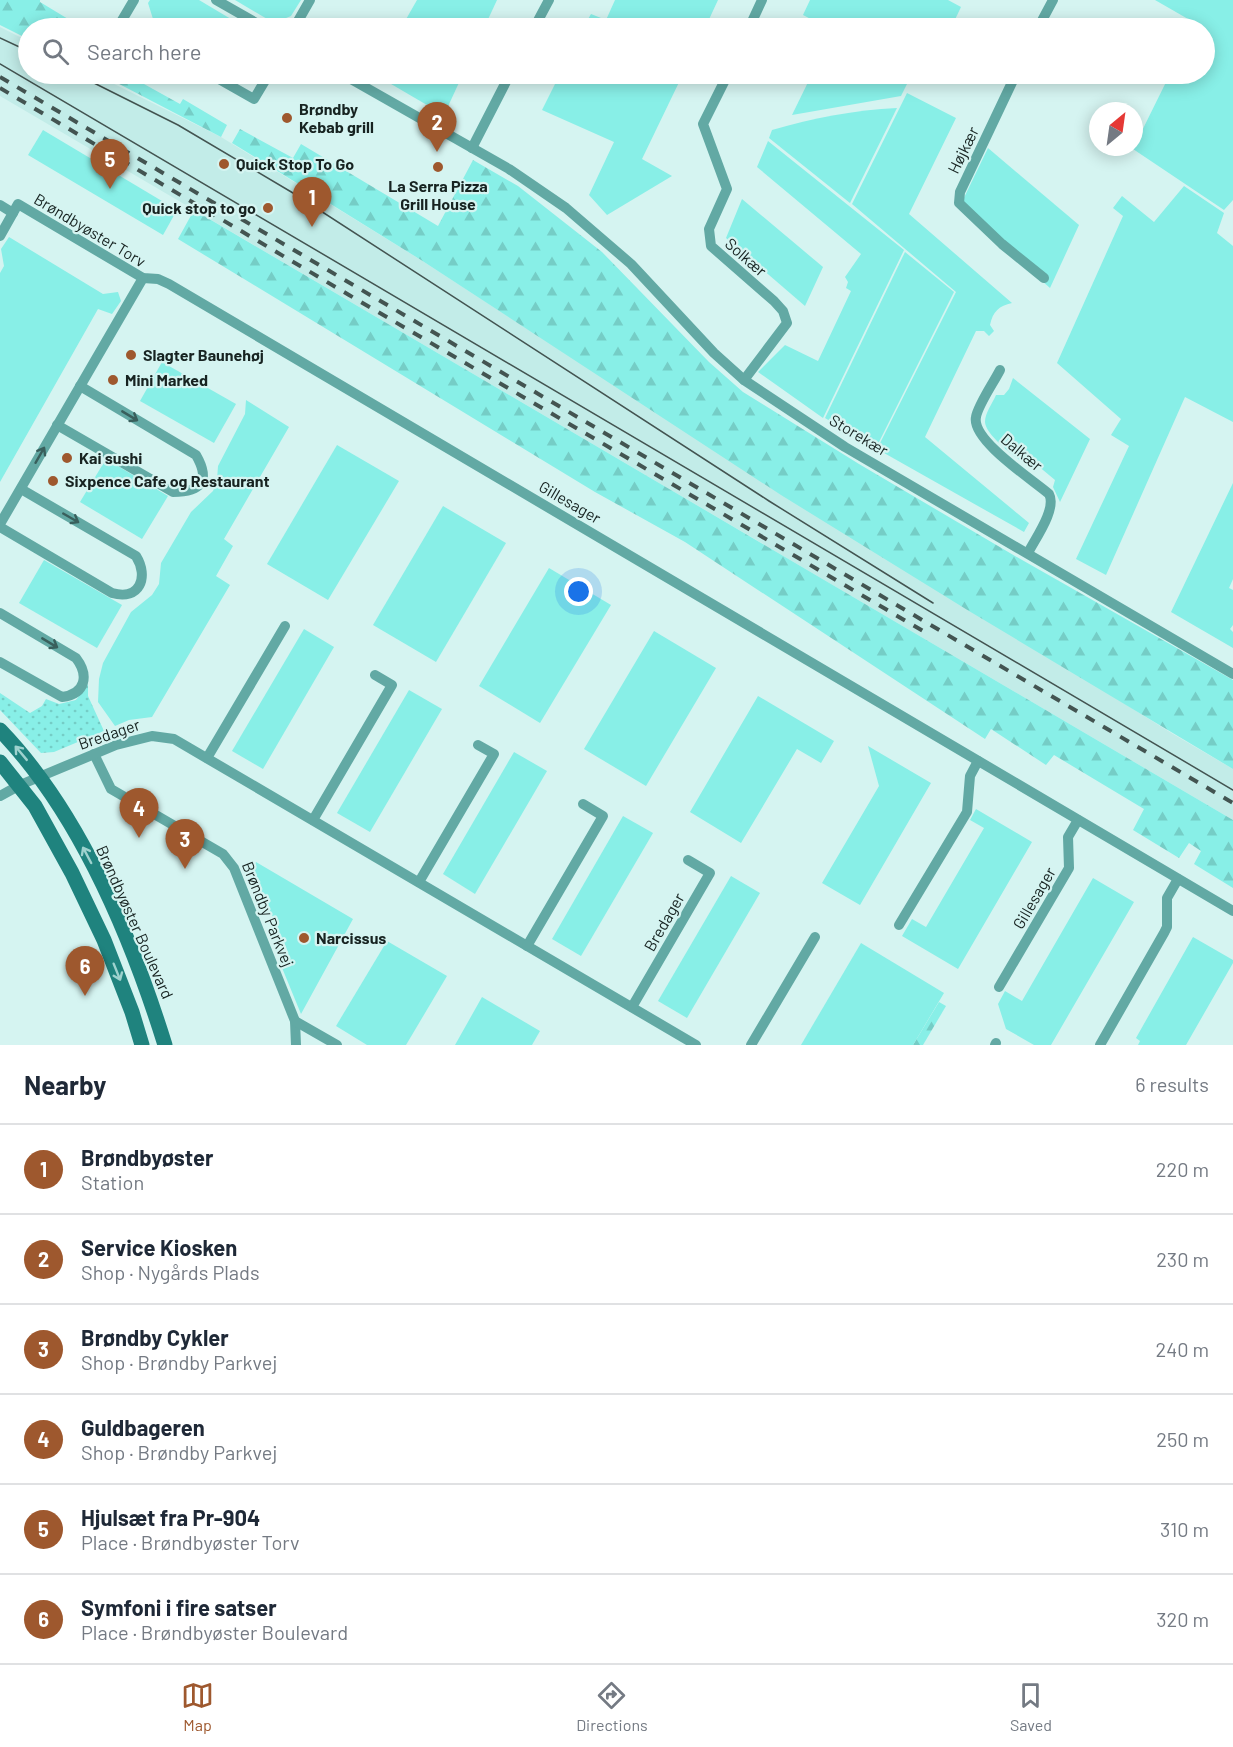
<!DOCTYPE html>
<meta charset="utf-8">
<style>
body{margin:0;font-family:Barlow,sans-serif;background:#f2f2f3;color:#1f2937}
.compass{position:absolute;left:1089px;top:102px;width:54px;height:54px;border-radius:50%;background:#fff;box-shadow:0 3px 15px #0003;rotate:29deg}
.you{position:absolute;left:579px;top:592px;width:21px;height:21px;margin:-15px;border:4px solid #fff;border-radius:50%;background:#1a73e8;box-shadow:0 0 0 9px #1a73e833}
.badge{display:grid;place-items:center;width:39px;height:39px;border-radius:50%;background:#9e582e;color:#fff;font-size:20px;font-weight:700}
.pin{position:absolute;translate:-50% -50px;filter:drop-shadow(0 2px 3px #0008)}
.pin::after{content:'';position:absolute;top:32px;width:21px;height:18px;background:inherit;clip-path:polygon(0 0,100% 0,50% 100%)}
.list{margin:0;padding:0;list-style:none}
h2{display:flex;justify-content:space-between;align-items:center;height:78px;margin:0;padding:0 24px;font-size:26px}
h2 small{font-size:20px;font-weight:400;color:#747a83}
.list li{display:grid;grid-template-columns:39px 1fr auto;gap:18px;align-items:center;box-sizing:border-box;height:90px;padding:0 24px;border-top:2px solid #e0e1e3}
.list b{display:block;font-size:22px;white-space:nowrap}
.list p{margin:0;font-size:20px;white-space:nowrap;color:#747a83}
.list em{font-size:20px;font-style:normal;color:#747a83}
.icon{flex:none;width:33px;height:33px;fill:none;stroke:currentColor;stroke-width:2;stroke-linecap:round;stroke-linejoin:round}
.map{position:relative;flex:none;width:1233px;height:1045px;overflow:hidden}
.search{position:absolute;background:#fff;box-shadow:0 3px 15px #0003;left:18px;right:18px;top:18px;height:66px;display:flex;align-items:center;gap:15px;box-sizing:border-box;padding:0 21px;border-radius:33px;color:#747a83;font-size:22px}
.sheet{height:618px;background:#fff}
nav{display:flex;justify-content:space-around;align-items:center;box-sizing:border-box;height:84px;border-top:2px solid #e0e1e3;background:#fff;font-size:16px;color:#747a83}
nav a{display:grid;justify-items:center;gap:3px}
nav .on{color:#9e582e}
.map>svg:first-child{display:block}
.built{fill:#c2ece8}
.grass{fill:url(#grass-dots)}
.forest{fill:url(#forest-firs)}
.park{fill:#88efe7}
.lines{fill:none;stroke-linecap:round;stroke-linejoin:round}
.street{stroke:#62a9a4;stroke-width:10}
.secondary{stroke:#1f837e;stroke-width:15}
.tram{stroke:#435451;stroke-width:1.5}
.rail{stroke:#435451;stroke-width:4;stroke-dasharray:10 10;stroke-linecap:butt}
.oneway{stroke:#395f5c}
.oneway2{stroke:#9ed2ce}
.poi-dot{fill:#9e582e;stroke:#d5f4f1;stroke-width:2}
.labels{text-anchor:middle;stroke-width:4.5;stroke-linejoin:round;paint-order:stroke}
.poi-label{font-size:16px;font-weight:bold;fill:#172321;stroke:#d5f4f1;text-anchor:start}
.street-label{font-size:16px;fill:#172321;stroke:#d5f4f1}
</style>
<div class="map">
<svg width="1233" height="1045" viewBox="0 0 1233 1045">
<defs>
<pattern id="grass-dots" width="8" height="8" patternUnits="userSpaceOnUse" patternTransform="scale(1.5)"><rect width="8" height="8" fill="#88efe7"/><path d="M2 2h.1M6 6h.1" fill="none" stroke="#75cdc6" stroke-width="1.8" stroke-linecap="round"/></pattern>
<pattern id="forest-firs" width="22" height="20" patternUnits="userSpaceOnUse" patternTransform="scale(1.5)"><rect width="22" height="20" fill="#88efe7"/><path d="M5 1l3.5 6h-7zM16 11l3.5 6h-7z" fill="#75cdc6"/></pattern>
</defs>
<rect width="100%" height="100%" fill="#d5f4f1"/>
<path class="built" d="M0,27L28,41V74H94L221,137L421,260L580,363L1173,734L1233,769V820L0,96Z"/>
<path class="grass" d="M88,684V696L104,731L54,752L41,753L0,710V693L30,713L42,706L46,699L59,704L76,700Z"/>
<g class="forest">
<path d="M0,0H40V2L83,28H28V39L0,25Z"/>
<path d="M100,74H126L180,104L183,99L227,125L221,137Z"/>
<path d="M240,129L293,158L301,144L438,226L473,160L518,186L602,252L709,362L743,392L859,464L1015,556L1233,680V769L969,611L781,495L421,260L232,143Z"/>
<path d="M194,210L1233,820V888L1194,864L1201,851L1189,843L1179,858L1133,830L1144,809L1054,755L1046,765L991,729L985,739L685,542L595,492L178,239Z"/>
<path d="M939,1002L946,1006L923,1045H913Z"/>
</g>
<g class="park">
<path d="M150,0H199L246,28H170L153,19L148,3Z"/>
<path d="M235,0H301L291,16L274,23Z"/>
<path d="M417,0H497L484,28H401Z"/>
<path d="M615,0H718L705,28H583L591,14L606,20Z"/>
<path d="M810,0H948L961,7L951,28H828L803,15Z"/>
<path d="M1155,0H1233V200L1224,210L1133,149L1170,74H1204V28H1192L1195,23Z"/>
<path d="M374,74H463L444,115Z"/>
<path d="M560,74H683L642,159L672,176L607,215L589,195L614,142L542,110Z"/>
<path d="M812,74H912L901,96L792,115Z"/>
<path d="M907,93L956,118L909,214L1012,303C999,306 993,311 990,325L994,331L989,336L984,331H976L925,437L1029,523L1024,532L877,449L956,292L852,204Z"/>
<path d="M897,108L850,203L769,138L772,130C813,118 855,110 897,108Z"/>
<path d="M43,130L177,210L163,235L28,155Z"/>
<path d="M768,141L904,250L823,418L758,372L785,345L818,361L851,291L846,288L848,282L845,277L861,254L757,167Z"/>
<path d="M988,148L1079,225L1050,288L959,208Z"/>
<path d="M1184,186L1224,213L1217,233L1233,246V422L1185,397L1106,575L1076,559L1129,446L1111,435L1121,419L1057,363L1123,216L1113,208L1122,196L1154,222Z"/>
<path d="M742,199L823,267L805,306L726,238Z"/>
<path d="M9,237L103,294L118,292L121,301L112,314L98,309L0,482V273L4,266L1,249Z"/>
<path d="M905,252L954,292L876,448L825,418Z"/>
<path d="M162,362L236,404L214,443L140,401Z"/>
<path d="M1013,378L1090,439L1060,502L1053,487L1055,480L1037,465L1033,470C1021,461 986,437 985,422C985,413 992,404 996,395H1004L1009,389Z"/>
<path d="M246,400L289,427L224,539L233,546L216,576L230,585L152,717L129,720L115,726L98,702L99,679L103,663L131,612L152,595L159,584L161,563L191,512L213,491L217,480L218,466L245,414Z"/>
<path d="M337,445L399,481L328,600L267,564Z"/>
<path d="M106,459L168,496L142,539L80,502Z"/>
<path d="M1233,483V579L1229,588L1233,590V625L1230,629L1233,632V648L1171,612Z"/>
<path d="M443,506L506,543L436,662L373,625Z"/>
<path d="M44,560L122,605L97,648L19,603Z"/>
<path d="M549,568L611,605L540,723L479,686Z"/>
<path d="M304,629L334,647L263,769L232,751Z"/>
<path d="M654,631L716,668L646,786L584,749Z"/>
<path d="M409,690L442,709L370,832L337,813Z"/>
<path d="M758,696L834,741L821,763L797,749L741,843L690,812Z"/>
<path d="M868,746L931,783L860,905L822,883L879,786Z"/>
<path d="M514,752L547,771L475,894L443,874Z"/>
<path d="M976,809L1032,842L958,969L902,936L912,919L926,927L984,828L970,820Z"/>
<path d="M623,816L653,833L581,956L552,939Z"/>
<path d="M256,862L353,919L301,1014L278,958L288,952L252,870Z"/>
<path d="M731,876L760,893L687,1018L658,1001Z"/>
<path d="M1093,878L1134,902L1051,1045H1034L1006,1029L998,1004L1005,991L1022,1001Z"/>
<path d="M1193,937L1233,960V963L1186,1045H1138L1140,1041L1136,1038Z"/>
<path d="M387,941L447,976L406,1045H367L336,1026Z"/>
<path d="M861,943L944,993L913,1045H801Z"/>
<path d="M482,997L540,1031L532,1045H455Z"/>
</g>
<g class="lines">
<g class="street">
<path d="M216,0L265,28"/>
<path d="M133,28L121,22L134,0"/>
<path d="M294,28L310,0"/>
<path d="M534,28L549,0"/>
<path d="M749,28L762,0"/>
<path d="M1038,28L1053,0"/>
<path d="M210,74L254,99L269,74"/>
<path d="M342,74L509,169L566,208L631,264L714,353L744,380L845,447L1233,674"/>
<path d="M728,74L703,124L727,189L709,229L711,246L774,301L783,311L787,323L744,380"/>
<path d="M1016,74L960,192L959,203L1002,244L1044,278"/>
<path d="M472,148L510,74"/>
<path d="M0,205L13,213"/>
<path d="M0,236L18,204L143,278L158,279L169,284L1233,911"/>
<path d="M1000,370C994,382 978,405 976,417C971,440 1033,480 1049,494C1057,509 1035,539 1028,553"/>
<path d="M57,425L173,492C201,492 211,481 196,455L80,386"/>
<path d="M0,524L143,278"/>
<path d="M0,527L112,593C140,601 149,577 136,556L21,489"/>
<path d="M0,613L76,658C89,675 86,694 62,697L0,662"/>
<path d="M94,754L111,789L223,854L234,868L295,1021L296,1045"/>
<path d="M207,758L285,626"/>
<path d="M0,796L20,785L116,745L152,736L174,739L696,1045"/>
<path d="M313,820L392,685L375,675"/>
<path d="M419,882L494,754L478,745"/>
<path d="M899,925L967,812L970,776L978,761"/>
<path d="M527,946L603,816L583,804"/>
<path d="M999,987L1069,868L1068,837L1078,820"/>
<path d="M632,1007L710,873L688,860"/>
<path d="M295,1021L337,1045"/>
<path d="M751,1045L815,937"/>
<path d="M995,1045L996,1043"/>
<path d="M1100,1045L1164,933L1167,927V898L1178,879"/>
</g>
<g class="secondary">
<path d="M0,730C80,813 131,936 165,1045"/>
<path d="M0,762L35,806L72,873L104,940L132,1012L142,1045"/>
</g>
<g class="tram">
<path d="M0,38L28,51"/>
<path d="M0,64L1233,790"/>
<path d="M76,74L178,125L293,193L769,501L933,603"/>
</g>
<g class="rail">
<path d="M0,77L1233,803"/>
<path d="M0,88L349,295L923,631"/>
</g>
</g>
<defs><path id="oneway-shaft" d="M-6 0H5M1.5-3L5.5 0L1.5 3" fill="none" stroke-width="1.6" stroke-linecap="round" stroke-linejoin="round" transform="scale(1.5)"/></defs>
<g class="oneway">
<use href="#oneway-shaft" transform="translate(130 416) rotate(31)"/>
<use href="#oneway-shaft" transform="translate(40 455) rotate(-60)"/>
<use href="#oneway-shaft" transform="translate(71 518) rotate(30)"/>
<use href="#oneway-shaft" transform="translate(50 643) rotate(31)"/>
</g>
<g class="oneway2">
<use href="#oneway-shaft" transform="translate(21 753) rotate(-130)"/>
<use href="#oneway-shaft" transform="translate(87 855) rotate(-118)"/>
<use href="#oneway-shaft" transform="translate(117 972) rotate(68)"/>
</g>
<g class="poi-dot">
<circle cx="287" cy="118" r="6"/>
<circle cx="224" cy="164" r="6"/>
<circle cx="438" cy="167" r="6"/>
<circle cx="268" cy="208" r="6"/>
<circle cx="131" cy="355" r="6"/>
<circle cx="113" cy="380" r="6"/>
<circle cx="67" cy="458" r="6"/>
<circle cx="53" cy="481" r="6"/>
<circle cx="304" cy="938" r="6"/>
</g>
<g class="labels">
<g class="poi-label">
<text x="299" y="115">Brøndby<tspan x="299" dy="18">Kebab grill</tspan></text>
<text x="236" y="170">Quick Stop To Go</text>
<text x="438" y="192" text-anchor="middle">La Serra Pizza<tspan x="438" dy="18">Grill House</tspan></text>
<text x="256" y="214" text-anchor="end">Quick stop to go</text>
<text x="143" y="361">Slagter Baunehøj</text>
<text x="125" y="386">Mini Marked</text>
<text x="79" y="464">Kai sushi</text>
<text x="65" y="487">Sixpence Cafe og Restaurant</text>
<text x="316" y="944">Narcissus</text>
</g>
<g class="street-label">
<text transform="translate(963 150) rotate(-64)" y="6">Højkær</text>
<text transform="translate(90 230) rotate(31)" y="6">Brøndbyøster Torv</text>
<text transform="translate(746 257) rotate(41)" y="6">Solkær</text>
<text transform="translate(859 435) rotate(31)" y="6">Storekær</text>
<text transform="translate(1022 452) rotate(40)" y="6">Dalkær</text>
<text transform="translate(570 502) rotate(30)" y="6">Gillesager</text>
<text transform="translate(109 734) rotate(-19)" y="6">Bredager</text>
<text transform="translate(1034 898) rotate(-60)" y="6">Gillesager</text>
<text transform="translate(268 914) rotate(68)" y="6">Brøndby Parkvej</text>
<text transform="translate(135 922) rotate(66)" y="6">Brøndbyøster Boulevard</text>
<text transform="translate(664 922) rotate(-60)" y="6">Bredager</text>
</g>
</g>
</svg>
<svg class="compass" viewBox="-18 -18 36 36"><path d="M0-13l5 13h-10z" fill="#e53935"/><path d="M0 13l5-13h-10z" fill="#747a83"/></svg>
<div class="you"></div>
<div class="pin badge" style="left:312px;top:227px">1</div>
<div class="pin badge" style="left:437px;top:152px">2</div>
<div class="pin badge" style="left:185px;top:869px">3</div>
<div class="pin badge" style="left:139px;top:838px">4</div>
<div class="pin badge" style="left:110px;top:189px">5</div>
<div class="pin badge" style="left:85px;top:996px">6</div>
<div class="search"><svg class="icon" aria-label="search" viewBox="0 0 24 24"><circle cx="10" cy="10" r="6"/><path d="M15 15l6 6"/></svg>Search here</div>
</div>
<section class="sheet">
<h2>Nearby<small>6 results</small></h2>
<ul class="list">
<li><span class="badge">1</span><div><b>Brøndbyøster</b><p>Station</p></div><em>220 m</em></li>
<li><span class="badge">2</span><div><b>Service Kiosken</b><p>Shop · Nygårds Plads</p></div><em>230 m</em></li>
<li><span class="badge">3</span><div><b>Brøndby Cykler</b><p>Shop · Brøndby Parkvej</p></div><em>240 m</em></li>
<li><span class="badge">4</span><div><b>Guldbageren</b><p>Shop · Brøndby Parkvej</p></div><em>250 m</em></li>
<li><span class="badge">5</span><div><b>Hjulsæt fra Pr-904</b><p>Place · Brøndbyøster Torv</p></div><em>310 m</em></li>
<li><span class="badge">6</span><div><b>Symfoni i fire satser</b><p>Place · Brøndbyøster Boulevard</p></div><em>320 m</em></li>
</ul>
</section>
<nav>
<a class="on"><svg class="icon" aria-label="map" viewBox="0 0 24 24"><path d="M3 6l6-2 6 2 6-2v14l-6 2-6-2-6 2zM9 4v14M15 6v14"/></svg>Map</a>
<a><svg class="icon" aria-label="directions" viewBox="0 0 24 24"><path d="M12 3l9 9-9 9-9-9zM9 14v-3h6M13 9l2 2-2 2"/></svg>Directions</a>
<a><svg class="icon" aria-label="saved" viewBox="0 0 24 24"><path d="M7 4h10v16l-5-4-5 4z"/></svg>Saved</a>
</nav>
